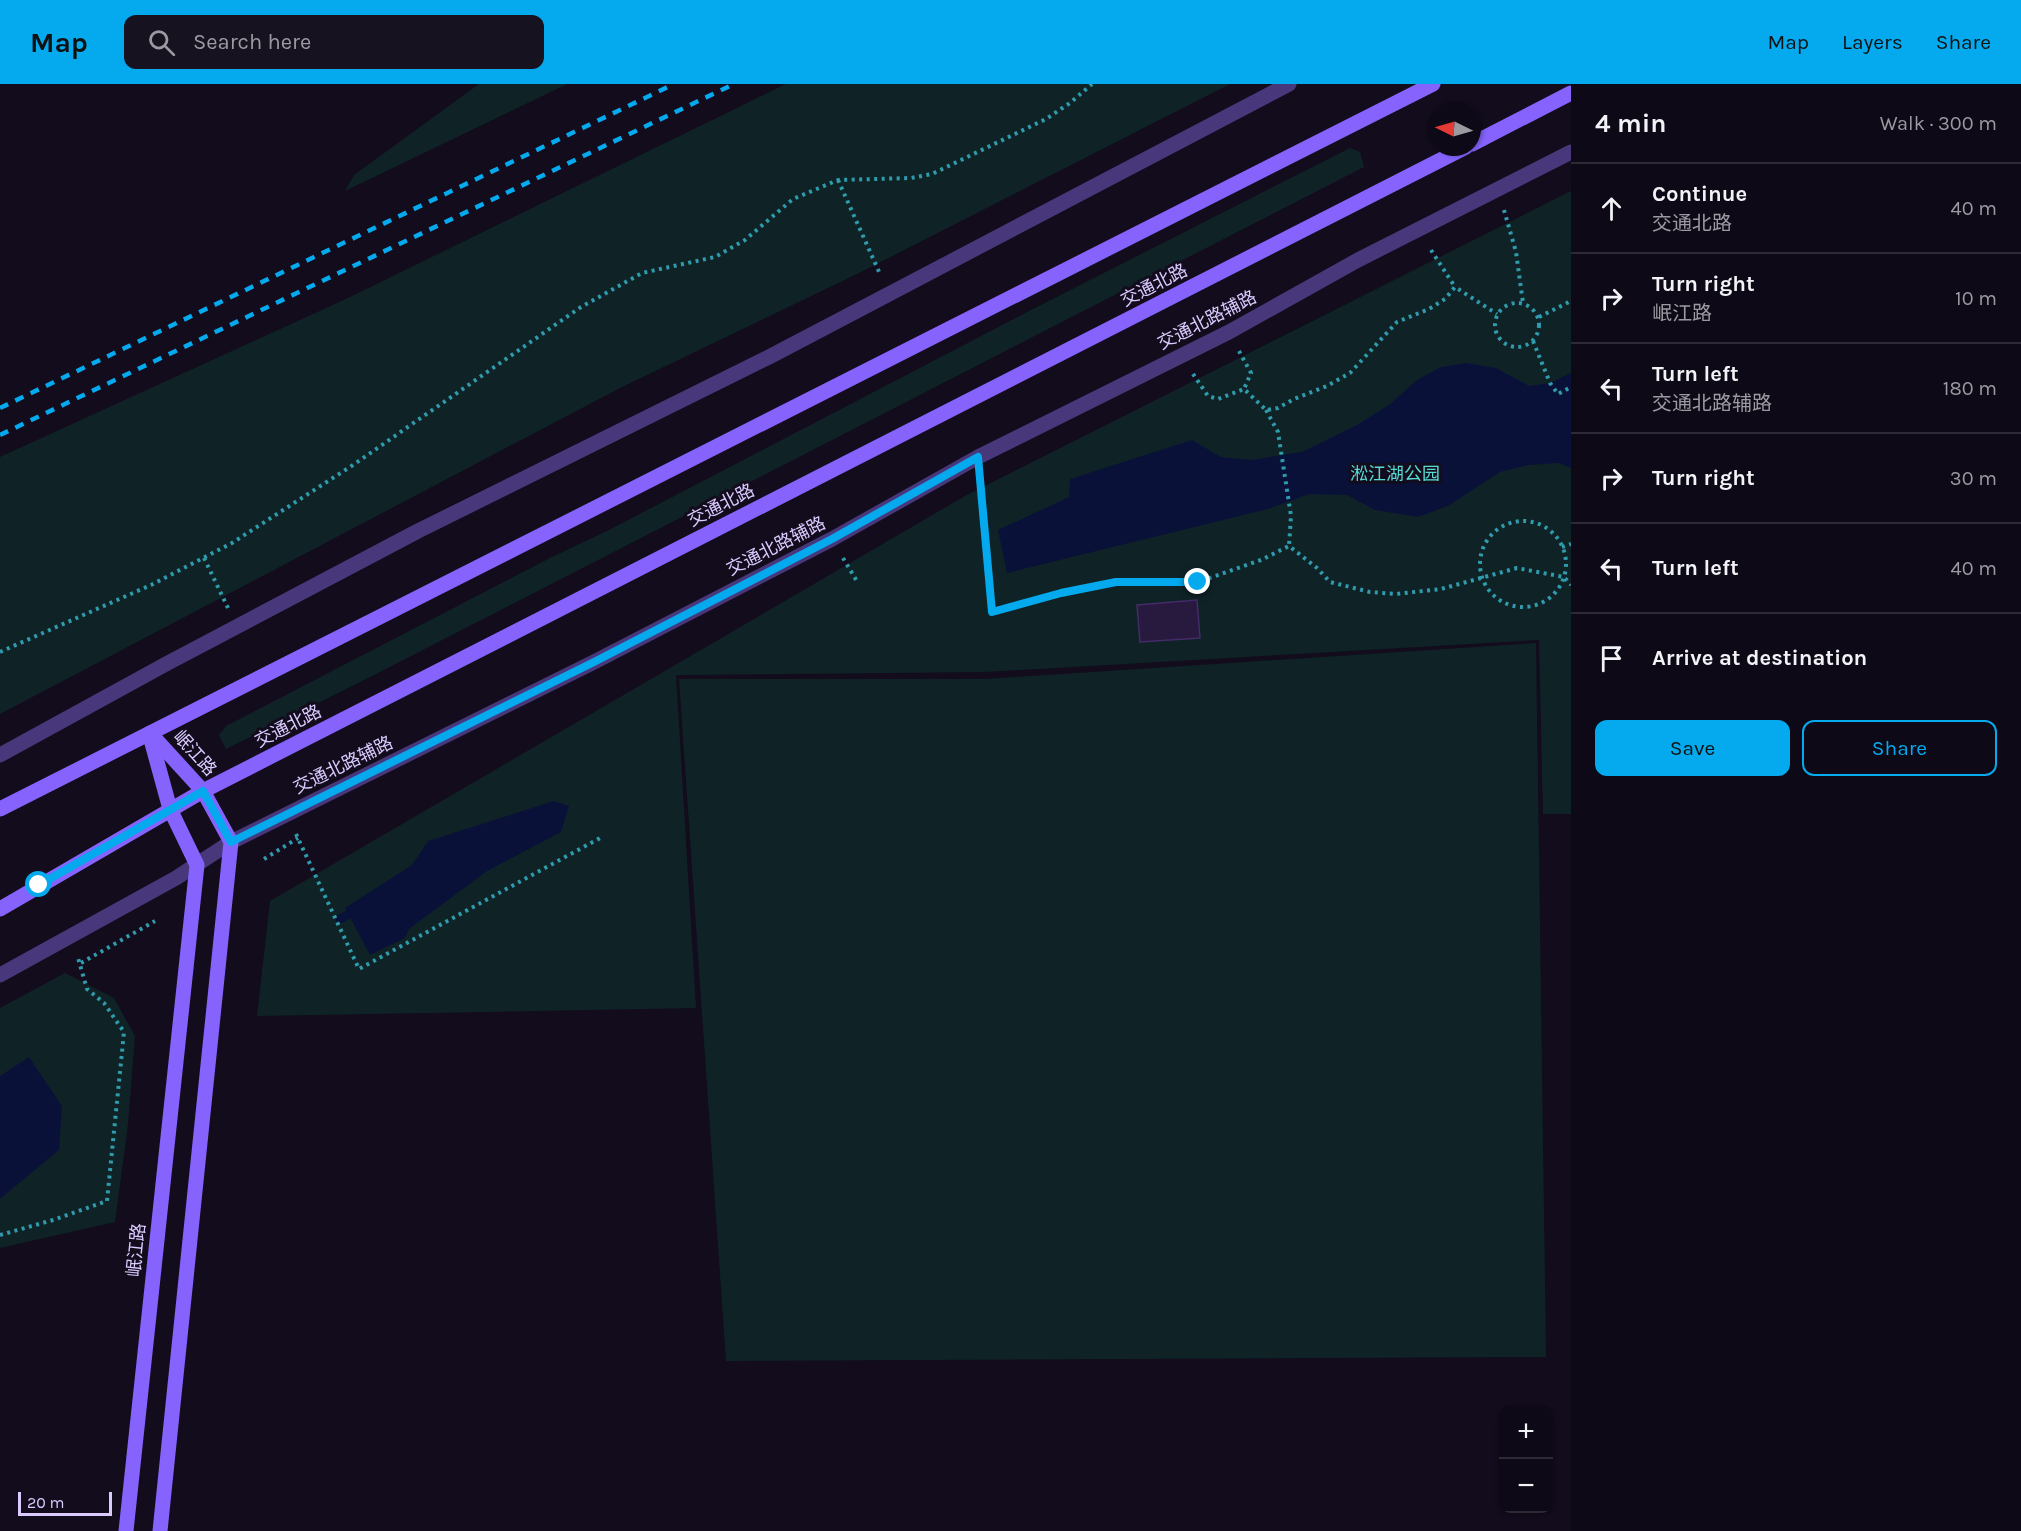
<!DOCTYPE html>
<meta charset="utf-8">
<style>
body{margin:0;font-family:Karla,"Noto Sans SC",sans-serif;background:#17121f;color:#f1f3f6}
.controls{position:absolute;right:18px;bottom:18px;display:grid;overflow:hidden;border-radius:12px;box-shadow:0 2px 4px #0004}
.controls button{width:54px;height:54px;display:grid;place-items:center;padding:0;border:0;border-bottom:2px solid #2e2a35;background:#0e0916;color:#f1f3f6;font:30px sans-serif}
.compass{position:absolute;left:1427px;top:18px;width:54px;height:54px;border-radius:50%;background:#0e0916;box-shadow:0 2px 4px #0004;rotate:275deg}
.scale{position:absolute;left:18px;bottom:15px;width:94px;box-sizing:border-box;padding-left:6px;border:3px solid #dacafe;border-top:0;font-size:16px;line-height:21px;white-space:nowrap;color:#dacafe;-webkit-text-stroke:4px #120c1d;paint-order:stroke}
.stop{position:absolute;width:18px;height:18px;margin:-14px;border:4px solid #05a9ee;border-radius:50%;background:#fff}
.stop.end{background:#05a9ee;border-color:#fff;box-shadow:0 2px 6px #0008}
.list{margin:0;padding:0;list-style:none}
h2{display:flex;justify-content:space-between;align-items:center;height:78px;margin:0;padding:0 24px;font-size:26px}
h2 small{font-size:20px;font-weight:400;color:#9b9aa1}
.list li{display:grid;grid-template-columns:39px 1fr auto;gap:18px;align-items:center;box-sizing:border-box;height:90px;padding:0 24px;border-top:2px solid #2e2a35}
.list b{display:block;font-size:22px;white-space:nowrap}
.list p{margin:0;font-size:20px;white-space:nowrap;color:#9b9aa1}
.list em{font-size:20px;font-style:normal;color:#9b9aa1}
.actions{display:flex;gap:12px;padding:18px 24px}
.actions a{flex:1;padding:14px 0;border:2px solid #05a9ee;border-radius:12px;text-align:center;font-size:21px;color:#05a9ee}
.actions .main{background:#05a9ee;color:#111}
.icon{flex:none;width:33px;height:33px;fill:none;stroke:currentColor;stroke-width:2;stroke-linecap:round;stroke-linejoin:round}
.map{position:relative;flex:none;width:1571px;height:1447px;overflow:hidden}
header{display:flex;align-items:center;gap:36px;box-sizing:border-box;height:84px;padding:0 30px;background:#05a9ee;color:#111}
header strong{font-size:28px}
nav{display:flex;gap:33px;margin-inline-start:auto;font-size:21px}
.search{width:420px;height:54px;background:#17121f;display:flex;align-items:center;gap:15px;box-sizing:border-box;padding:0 21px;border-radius:12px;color:#9b9aa1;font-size:22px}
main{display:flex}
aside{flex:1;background:#0e0916}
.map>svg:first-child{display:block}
.green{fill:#0f2327}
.water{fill:#0a1139}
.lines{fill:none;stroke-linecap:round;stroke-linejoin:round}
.stream{stroke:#0a1139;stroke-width:9}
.building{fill:#28193e;stroke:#442b69;stroke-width:1.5}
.path{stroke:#2f9bac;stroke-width:4;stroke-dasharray:3 4.5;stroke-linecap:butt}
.street{stroke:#48387b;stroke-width:15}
.secondary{stroke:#8563fc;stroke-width:15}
.rail{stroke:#05a9ee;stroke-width:4.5;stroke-dasharray:9 8;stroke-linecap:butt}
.route{stroke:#05a9ee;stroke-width:8}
.labels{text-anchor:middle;stroke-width:6;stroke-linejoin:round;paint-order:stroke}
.street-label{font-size:18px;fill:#dacafe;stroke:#120c1d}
.park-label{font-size:18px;fill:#58dbd4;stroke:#120c1d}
</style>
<header>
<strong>Map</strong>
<div class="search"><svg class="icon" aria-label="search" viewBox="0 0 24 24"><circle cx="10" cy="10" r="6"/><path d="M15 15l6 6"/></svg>Search here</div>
<nav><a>Map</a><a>Layers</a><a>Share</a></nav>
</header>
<main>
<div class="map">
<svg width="1571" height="1447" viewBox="0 0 1571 1447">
<rect width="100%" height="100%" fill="#120c1d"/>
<g class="green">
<path d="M479,0H567L345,107L354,91Z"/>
<path d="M786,0H1230L861,188L620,304L0,630V373L348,214Z"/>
<path d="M1350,64L1360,68L1364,83L374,591L226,665L219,651L226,642L552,473L607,447L1029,227Z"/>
<path d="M1571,107V730H1543L1539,556L985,588L676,591L696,924L257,932L270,817L965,412Z"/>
<path d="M1536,559L1546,1273L726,1277L679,595H985Z"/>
<path d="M65,889L114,914L135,952L128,1040L115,1138L0,1164V924Z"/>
</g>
<g class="water">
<path d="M1466,279L1496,284L1529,302L1550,299L1571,289V384L1558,379L1529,381L1500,388L1448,422L1418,433L1375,426L1347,411L1309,410L1268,425L1007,489L998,446L1069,413L1070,395L1192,356L1221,373L1252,376L1302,368L1357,341L1390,320L1417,296L1441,283Z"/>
<path d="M554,717L569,722L561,748L487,787L409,845L405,854L370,871L345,824L412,781L428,757Z"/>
<path d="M29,973L62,1022L59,1066L0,1115V992Z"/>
</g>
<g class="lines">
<path class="stream" d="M340,835L357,826"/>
</g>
<path class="building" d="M1197,516L1200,554L1140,558L1137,521Z"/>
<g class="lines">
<g class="path">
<path d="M838,96L880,190"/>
<path d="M1504,126L1516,168L1523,219"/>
<path d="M1431,166L1455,203"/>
<circle cx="1517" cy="241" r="22"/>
<path d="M1539,233L1571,217"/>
<path d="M1533,257L1550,299L1558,310L1571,303"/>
<path d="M1239,267L1251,289L1244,305L1266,326L1278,324L1294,315L1327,302L1350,289L1397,238L1429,225L1445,215L1455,203L1497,230"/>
<path d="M1193,290L1208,312L1218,315L1244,305"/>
<path d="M1266,326L1278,348L1291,432L1289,462"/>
<path d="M980,397L992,528L1061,509L1116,498H1198L1261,476L1289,462L1317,484L1330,498L1370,508L1396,510L1441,505L1517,484L1564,493L1571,501"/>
<circle cx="1523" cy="480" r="43"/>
<path d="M1562,463L1571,460"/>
<path d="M204,474L228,524"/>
<path d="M843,474L858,499"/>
<path d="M0,568L151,501L232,459L353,381L581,223L642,189L715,173L745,156L793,115L838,96L911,94L932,90L1046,35L1070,19L1092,0"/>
<path d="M296,750L359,885L602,753"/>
<path d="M264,775L298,754"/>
<path d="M81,879L155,837"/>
<path d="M0,1151L53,1136L107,1117L124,948L104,919L87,905L78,874"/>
</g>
<g class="street">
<path d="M0,671L166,580L418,447L769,273L1289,0"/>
<path d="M0,891L176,794L231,758L594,578L832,455L978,373L1229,248L1358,176L1571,68"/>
</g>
<g class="secondary">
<path d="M1472,60L1571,9"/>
<path d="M150,649L203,707L231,758L160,1447"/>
<path d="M0,725L1433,0"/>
<path d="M0,825L203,707L1466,63"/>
<path d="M126,1447L197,781L170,725L150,652"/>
</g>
<g class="rail">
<path d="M0,324L674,0"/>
<path d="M0,351L734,0"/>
</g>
</g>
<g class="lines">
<path class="route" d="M39,801L203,707L231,758L594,578L832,455L978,373L992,528L1061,509L1116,498H1198"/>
</g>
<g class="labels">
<g class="street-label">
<text transform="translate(1154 201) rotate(-27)" y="6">交通北路</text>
<text transform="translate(1207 236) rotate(-27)" y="6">交通北路辅路</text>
<text transform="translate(721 421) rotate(-27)" y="6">交通北路</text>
<text transform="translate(776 462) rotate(-27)" y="6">交通北路辅路</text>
<text transform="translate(288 642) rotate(-27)" y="6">交通北路</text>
<text transform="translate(195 669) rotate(48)" y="6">岷江路</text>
<text transform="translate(343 681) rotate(-26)" y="6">交通北路辅路</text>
<text transform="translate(136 1166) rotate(-84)" y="6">岷江路</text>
</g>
<g class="park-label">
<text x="1395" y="396">淞江湖公园</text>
</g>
</g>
</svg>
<div class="controls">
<button>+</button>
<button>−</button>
</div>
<svg class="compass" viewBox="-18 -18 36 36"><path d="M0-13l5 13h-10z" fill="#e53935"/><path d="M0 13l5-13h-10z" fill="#9b9aa1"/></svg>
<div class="scale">20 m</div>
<div class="stop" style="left:39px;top:801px"></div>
<div class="stop end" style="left:1198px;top:498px"></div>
</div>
<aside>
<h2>4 min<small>Walk · 300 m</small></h2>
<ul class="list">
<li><svg class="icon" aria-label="ahead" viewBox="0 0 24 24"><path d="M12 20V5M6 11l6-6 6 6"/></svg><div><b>Continue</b><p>交通北路</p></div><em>40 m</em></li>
<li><svg class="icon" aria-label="right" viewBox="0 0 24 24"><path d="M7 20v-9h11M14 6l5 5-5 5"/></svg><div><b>Turn right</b><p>岷江路</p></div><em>10 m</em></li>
<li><svg class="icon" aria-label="left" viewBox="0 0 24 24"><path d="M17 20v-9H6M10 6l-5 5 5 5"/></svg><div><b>Turn left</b><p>交通北路辅路</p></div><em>180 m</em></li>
<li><svg class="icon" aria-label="right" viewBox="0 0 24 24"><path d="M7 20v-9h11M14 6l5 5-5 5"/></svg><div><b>Turn right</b></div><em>30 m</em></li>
<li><svg class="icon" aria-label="left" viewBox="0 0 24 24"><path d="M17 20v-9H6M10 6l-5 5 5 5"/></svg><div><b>Turn left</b></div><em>40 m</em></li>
<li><svg class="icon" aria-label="arrive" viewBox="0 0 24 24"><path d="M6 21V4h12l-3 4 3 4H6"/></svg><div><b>Arrive at destination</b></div></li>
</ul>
<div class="actions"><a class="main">Save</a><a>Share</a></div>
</aside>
</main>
